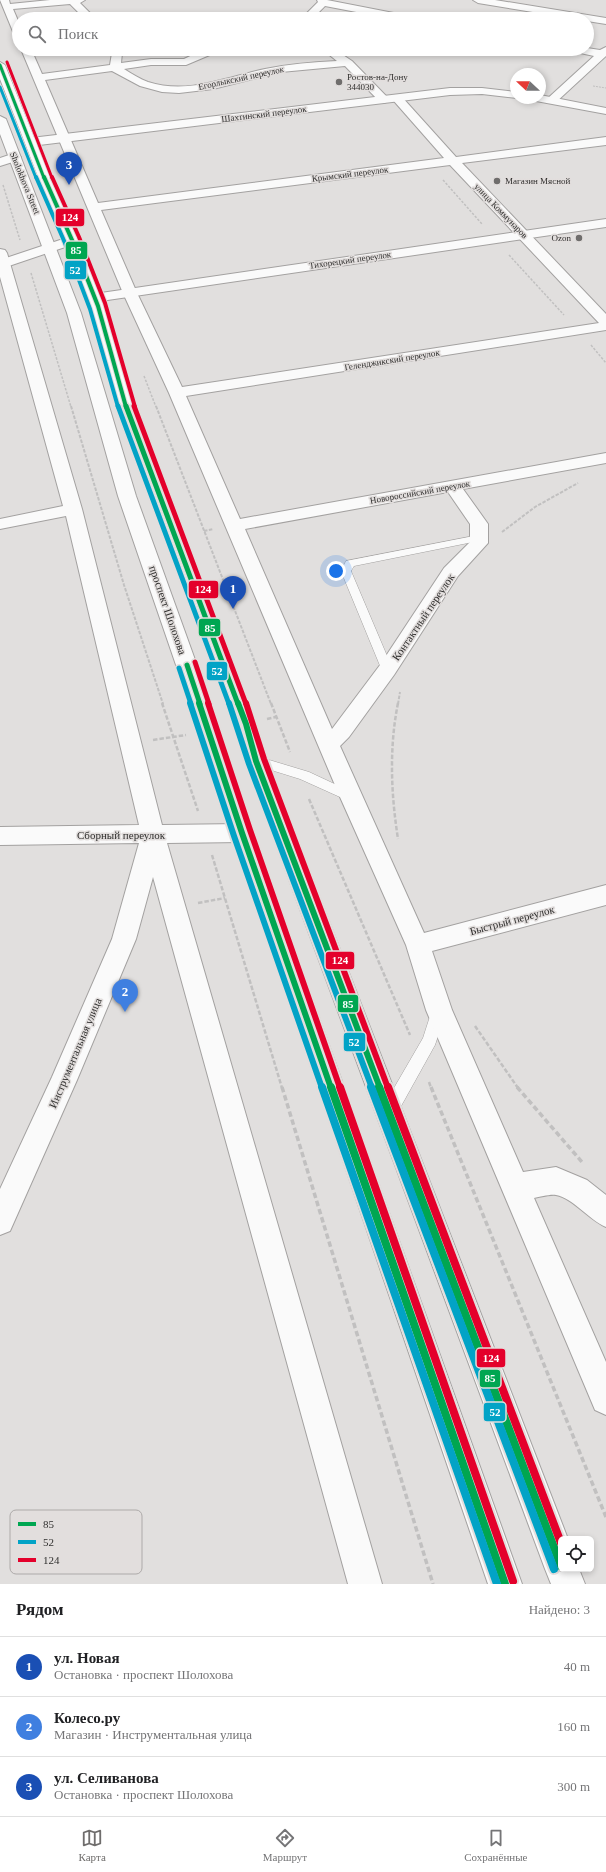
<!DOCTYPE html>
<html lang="ru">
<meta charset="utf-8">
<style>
body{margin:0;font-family:"Times New Roman",serif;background:#f2f2f2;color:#202124}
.controls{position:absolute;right:12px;bottom:12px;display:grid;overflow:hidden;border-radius:6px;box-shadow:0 2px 6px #0003}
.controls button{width:36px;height:36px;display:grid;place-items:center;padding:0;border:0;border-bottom:1px solid #e0e0e0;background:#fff;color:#202124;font:20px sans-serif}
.compass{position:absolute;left:510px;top:68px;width:36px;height:36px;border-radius:50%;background:#fff;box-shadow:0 2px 6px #0003;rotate:292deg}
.you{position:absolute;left:336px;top:571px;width:14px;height:14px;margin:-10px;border:3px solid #fff;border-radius:50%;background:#1a73e8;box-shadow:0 0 0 6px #1a73e833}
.badge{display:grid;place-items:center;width:26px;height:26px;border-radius:50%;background:#6f6d6c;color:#fff;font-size:13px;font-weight:700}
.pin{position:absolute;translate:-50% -33px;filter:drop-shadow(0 1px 2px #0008)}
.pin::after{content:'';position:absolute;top:21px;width:14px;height:12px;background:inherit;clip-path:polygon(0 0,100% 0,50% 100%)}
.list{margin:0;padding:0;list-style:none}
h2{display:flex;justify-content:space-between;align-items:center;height:52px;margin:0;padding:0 16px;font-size:17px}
h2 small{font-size:13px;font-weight:400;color:#757577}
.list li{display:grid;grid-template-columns:26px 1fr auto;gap:12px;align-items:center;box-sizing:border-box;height:60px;padding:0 16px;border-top:1px solid #e0e0e0}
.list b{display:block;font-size:15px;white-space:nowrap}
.list p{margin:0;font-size:13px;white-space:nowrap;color:#757577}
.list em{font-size:13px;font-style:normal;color:#757577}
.icon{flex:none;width:22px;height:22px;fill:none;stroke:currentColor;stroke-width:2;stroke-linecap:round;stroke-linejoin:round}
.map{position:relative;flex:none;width:606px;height:1584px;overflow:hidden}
.search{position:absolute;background:#fff;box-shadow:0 2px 6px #0003;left:12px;right:12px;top:12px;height:44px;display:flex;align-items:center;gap:10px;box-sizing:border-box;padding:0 14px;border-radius:22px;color:#757577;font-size:15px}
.sheet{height:232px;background:#fff}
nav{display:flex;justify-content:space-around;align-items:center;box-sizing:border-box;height:56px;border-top:1px solid #e0e0e0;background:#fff;font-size:11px;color:#757577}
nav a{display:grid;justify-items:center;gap:2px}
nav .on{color:#6f6d6c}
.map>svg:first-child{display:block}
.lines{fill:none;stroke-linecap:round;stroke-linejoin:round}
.lane-casing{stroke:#a3a1a0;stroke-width:1}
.street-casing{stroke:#a3a1a0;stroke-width:2}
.secondary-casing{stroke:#a3a1a0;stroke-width:2}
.primary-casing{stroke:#a3a1a0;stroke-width:2}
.path-far4{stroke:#c1c0c0;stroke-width:1;stroke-dasharray:2 1;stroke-linecap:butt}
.path-far3{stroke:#c1c0c0;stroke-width:1.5;stroke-dasharray:2.5 1.5;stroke-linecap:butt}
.path-far2{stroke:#c1c0c0;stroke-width:2;stroke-dasharray:3.5 1.5;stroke-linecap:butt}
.path-far1{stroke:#c1c0c0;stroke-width:2.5;stroke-dasharray:4.5 2;stroke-linecap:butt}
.path{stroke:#c1c0c0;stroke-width:3.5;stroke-dasharray:5.5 3;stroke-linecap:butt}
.lane{fill:#fafafa;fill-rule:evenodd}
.street{fill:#fafafa;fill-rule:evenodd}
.secondary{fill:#fafafa;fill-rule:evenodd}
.primary{fill:#fafafa;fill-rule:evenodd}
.bus-1-far4-casing{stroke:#e2dedd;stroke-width:4.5}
.bus-1-far3-casing{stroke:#e2dedd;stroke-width:6}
.bus-1-far2-casing{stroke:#e2dedd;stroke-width:8}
.bus-1-far1-casing{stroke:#e2dedd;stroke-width:10}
.bus-1-casing{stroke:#e2dedd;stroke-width:12}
.bus-2-far4-casing{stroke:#e2dedd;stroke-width:4.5}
.bus-2-far3-casing{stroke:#e2dedd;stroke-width:6}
.bus-2-far2-casing{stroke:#e2dedd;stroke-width:8}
.bus-2-far1-casing{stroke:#e2dedd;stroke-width:10}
.bus-2-casing{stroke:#e2dedd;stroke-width:12}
.bus-3-far4-casing{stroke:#e2dedd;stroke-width:4.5}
.bus-3-far3-casing{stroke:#e2dedd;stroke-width:6}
.bus-3-far2-casing{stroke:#e2dedd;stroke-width:8}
.bus-3-far1-casing{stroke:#e2dedd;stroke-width:10}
.bus-3-casing{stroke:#e2dedd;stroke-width:12}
.bus-1-far4{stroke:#00a651;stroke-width:3}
.bus-1-far3{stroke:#00a651;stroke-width:4}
.bus-1-far2{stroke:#00a651;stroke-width:5}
.bus-1-far1{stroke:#00a651;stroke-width:6}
.bus-1{stroke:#00a651;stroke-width:8}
.bus-2-far4{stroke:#02a3c6;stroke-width:3}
.bus-2-far3{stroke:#02a3c6;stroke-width:4}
.bus-2-far2{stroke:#02a3c6;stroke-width:5}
.bus-2-far1{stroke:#02a3c6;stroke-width:6}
.bus-2{stroke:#02a3c6;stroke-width:8}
.bus-3-far4{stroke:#e4002b;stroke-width:3}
.bus-3-far3{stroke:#e4002b;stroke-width:4}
.bus-3-far2{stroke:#e4002b;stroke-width:5}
.bus-3-far1{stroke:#e4002b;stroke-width:6}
.bus-3{stroke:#e4002b;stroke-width:8}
.poi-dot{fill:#6f6d6c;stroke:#e2dedd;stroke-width:1.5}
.labels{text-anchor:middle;stroke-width:3;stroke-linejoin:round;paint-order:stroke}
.far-poi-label{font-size:9px;fill:#31302f;stroke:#e2dedd;text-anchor:start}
.far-street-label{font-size:9px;fill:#31302f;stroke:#e2dedd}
.street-label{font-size:11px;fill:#31302f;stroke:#e2dedd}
.key{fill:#e2dedd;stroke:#adaaa9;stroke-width:1}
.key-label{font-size:11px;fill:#31302f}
.line-badge{stroke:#e2dedd;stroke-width:1.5}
.badge-label{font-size:11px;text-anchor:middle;font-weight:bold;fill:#fff}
</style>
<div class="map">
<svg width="606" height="1584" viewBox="0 0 606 1584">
<rect width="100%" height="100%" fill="#e1dfde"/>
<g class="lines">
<defs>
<g id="lane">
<path d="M479,535L483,536L484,538L483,540L354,566L351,571L393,670L391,673H383L341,571L346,561Z"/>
<path d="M256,756L309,772L356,794L358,797L356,800L351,802L300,779L252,764L250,761L252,758Z"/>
<path d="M438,1005L443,1007L446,1012L435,1045L395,1117L389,1119L383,1117L381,1112L383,1107L423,1038L433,1007Z"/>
</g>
<g id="street">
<path d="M0,0H9L10,4L50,0H85L80,3L96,19H85L70,4L13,9L19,23V37L14,34Z"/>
<path d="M317,0H327L409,16L414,19H393L325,6L312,19H301L318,2Z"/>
<path d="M473,0H495L606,18V24L587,21V19H576L478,3Z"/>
<path d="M606,47V56L555,103H547L545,101L547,99L594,56L571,51L570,49L587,48L600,50Z"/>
<path d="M21,49H31L42,74L110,65L112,53L110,49H120L122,53L121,63L151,59H184L205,49H226L225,51L212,54L186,65H151L124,69C132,74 140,79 148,82C188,95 227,77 265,69C289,64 313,62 337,61L322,49H334L352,61L390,100L384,103L380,102L345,66L281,72L213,89L179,93L162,92L140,86L112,71L45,80L98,203L444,158L393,100L391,98L397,95L401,96L456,157L606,137V145L462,163L606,314V330L186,396L240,519L606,453V463L463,489L488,524V543L458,576L394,675L349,737L340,746L424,933L606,885V905L432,951L452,1010L523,1172L556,1167L587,1180L606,1195V1227C589,1220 573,1198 556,1195C550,1194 540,1197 534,1198L606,1362V1415L595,1410L426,1010L406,945L340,797L169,393L123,293ZM450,165L599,323L182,387L137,293L101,210ZM448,492L470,524V542L444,568L380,665L332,729L245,529Z"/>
<path d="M15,153L21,157L19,160L0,166V158Z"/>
<path d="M0,249L5,250L7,253L82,509L162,825L242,824L250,827L253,833L250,839L242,842L167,843L382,1584H348L153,877L136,939L77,1080L10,1231L0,1235V1189L52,1077L112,939L139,843L0,845V827L139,825L66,516L0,529V519L63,506L0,277Z"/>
</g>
<g id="secondary">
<path d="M450,88H482L516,92L517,98L482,94L450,95L31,146L25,142L31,138Z"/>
<path d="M540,95L606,108V114L536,101L530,98H540Z"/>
<path d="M606,219V227L94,302L89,301L87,298L89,295L94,294Z"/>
<path d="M72,236L77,237L79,240L77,243L0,269V260Z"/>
</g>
<g id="primary">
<path d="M0,62L5,65L54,187L79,240L105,306L134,407L256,724L267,761L568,1539H561V1569H579L585,1584H551L545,1569L245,761L236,724L118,407L91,306L65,240L42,187L0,79Z"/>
<path d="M0,116L6,119L81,313L136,496L221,732L253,833L522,1584H488L231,833L199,732L118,496L67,313L0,134Z"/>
</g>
</defs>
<use href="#lane" class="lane-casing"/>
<use href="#street" class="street-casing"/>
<use href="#secondary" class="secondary-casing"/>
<use href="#primary" class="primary-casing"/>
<path class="path-far4" d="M593,86L606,88"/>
<g class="path-far3">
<path d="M443,180L482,224"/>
<path d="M3,185L20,240"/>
<path d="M509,255L564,315"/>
<path d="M31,273L71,407"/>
<path d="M591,345L606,363"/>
<path d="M144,376L156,407"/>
</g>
<g class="path-far2">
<path d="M71,406L124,585L163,704"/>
<path d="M156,406L271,704"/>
<path d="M204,531L213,529"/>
<path d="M502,532L535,507L578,483"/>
<path d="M398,704L400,692"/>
</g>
<g class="path-far1">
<path d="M162,703L198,811"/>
<path d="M271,703L290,752"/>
<path d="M398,703C389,748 391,794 398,839"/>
<path d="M267,719L276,717"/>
<path d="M153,740L186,735"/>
<path d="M309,799L410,1035"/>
<path d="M212,855L282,1088"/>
<path d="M198,903L225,898"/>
<path d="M475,1026L518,1088"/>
<path d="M429,1082L431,1088"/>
</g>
<g class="path">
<path d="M282,1087L433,1584"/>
<path d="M431,1087L606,1517"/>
<path d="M517,1087L582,1162"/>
</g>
<use href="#lane" class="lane"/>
<use href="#street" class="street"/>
<use href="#secondary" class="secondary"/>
<use href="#primary" class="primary"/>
<defs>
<path id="bus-1-far4" d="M0,65L44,178"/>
<path id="bus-1-far3" d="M44,177L72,240L98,306L126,407"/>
<g id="bus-1-far2">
<path d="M126,406L238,704"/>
<path d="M187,665L200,704"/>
</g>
<g id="bus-1-far1">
<path d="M199,703L242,833L331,1088"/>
<path d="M238,703L246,724L256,761L380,1088"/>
</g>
<g id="bus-1">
<path d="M331,1087L505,1584"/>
<path d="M379,1087L561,1566"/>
</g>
<path id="bus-2-far4" d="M0,87L36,178"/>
<path id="bus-2-far3" d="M36,177L65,243L90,309L118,407"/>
<g id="bus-2-far2">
<path d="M118,406L229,704"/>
<path d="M179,668L191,704"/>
</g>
<g id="bus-2-far1">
<path d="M190,703L234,836L322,1088"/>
<path d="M229,703L249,764L372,1088"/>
</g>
<g id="bus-2">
<path d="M322,1087L497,1584"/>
<path d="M371,1087L554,1569"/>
</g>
<path id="bus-3-far4" d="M7,62L52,178"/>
<path id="bus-3-far3" d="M52,177L79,237L105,303L135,407"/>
<g id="bus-3-far2">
<path d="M134,406L246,704"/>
<path d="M195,662L209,704"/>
</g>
<g id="bus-3-far1">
<path d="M208,703L250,830L340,1088"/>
<path d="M246,703L264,759L388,1088"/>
</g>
<g id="bus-3">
<path d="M340,1087L513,1581"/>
<path d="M388,1087L561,1543"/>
</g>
</defs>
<use href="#bus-1-far4" class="bus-1-far4-casing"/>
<use href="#bus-1-far3" class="bus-1-far3-casing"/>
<use href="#bus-1-far2" class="bus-1-far2-casing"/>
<use href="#bus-1-far1" class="bus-1-far1-casing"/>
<use href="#bus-1" class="bus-1-casing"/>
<use href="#bus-2-far4" class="bus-2-far4-casing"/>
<use href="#bus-2-far3" class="bus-2-far3-casing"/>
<use href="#bus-2-far2" class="bus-2-far2-casing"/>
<use href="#bus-2-far1" class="bus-2-far1-casing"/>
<use href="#bus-2" class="bus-2-casing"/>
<use href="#bus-3-far4" class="bus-3-far4-casing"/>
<use href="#bus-3-far3" class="bus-3-far3-casing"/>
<use href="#bus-3-far2" class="bus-3-far2-casing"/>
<use href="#bus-3-far1" class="bus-3-far1-casing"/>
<use href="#bus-3" class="bus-3-casing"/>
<use href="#bus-1-far4" class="bus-1-far4"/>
<use href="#bus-1-far3" class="bus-1-far3"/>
<use href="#bus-1-far2" class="bus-1-far2"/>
<use href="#bus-1-far1" class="bus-1-far1"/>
<use href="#bus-1" class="bus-1"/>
<use href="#bus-2-far4" class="bus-2-far4"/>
<use href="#bus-2-far3" class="bus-2-far3"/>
<use href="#bus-2-far2" class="bus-2-far2"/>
<use href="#bus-2-far1" class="bus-2-far1"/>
<use href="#bus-2" class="bus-2"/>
<use href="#bus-3-far4" class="bus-3-far4"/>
<use href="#bus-3-far3" class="bus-3-far3"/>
<use href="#bus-3-far2" class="bus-3-far2"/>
<use href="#bus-3-far1" class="bus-3-far1"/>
<use href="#bus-3" class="bus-3"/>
</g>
<g class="poi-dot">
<circle cx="339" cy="82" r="4"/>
<circle cx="497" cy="181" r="4"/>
<circle cx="579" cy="238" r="4"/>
</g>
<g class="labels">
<g class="far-poi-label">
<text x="347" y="80">Ростов-на-Дону<tspan x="347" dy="10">344030</tspan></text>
<text x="505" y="184">Магазин Мясной</text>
<text x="571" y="241" text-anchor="end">Ozon</text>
</g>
<g class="far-street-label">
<text transform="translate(241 78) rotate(-12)" y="3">Егорлыкский переулок</text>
<text transform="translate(264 114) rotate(-7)" y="3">Шахтинский переулок</text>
<text transform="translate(350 174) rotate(-7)" y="3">Крымский переулок</text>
<text transform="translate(25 183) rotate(68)" y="3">Sholokhova Street</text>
<text transform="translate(501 211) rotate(46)" y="3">улица Коммунаров</text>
<text transform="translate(350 260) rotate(-8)" y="3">Тихорецкий переулок</text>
<text transform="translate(392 360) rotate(-9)" y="3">Геленджикский переулок</text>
<text transform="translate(420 492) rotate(-10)" y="3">Новороссийский переулок</text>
</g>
<g class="street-label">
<text transform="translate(168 610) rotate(71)" y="4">проспект Шолохова</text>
<text transform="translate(423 617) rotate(-56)" y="4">Контактный переулок</text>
<text x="121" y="839">Сборный переулок</text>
<text transform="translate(512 920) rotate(-15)" y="4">Быстрый переулок</text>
<text transform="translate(75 1053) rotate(-67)" y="4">Инструментальная улица</text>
</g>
</g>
<rect x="10" y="1510" width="132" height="64" rx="6" class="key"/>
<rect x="18" y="1522" width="18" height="4" fill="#00a651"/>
<rect x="18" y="1540" width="18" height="4" fill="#02a3c6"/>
<rect x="18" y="1558" width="18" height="4" fill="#e4002b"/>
<g class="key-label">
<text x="43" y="1528">85</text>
<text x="43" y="1546">52</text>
<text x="43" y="1564">124</text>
</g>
<g class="line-badge">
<rect x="55" y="208" width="30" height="19" rx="4" fill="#e4002b"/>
<rect x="65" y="241" width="23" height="19" rx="4" fill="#00a651"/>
<rect x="64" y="260" width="23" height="20" rx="4" fill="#02a3c6"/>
<rect x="188" y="580" width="31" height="19" rx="4" fill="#e4002b"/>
<rect x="198" y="618" width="23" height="19" rx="4" fill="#00a651"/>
<rect x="206" y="661" width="22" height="20" rx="4" fill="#02a3c6"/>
<rect x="325" y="951" width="30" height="19" rx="4" fill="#e4002b"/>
<rect x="337" y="994" width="22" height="19" rx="4" fill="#00a651"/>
<rect x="343" y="1032" width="23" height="20" rx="4" fill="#02a3c6"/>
<rect x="476" y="1348" width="30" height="20" rx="4" fill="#e4002b"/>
<rect x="479" y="1369" width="22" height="19" rx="4" fill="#00a651"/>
<rect x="483" y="1402" width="23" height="20" rx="4" fill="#02a3c6"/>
</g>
<g class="badge-label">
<text x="70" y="221">124</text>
<text x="76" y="254">85</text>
<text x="75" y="274">52</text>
<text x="203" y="593">124</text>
<text x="210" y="632">85</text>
<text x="217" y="675">52</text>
<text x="340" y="964">124</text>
<text x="348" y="1008">85</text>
<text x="354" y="1046">52</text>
<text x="491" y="1362">124</text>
<text x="490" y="1382">85</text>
<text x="495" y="1416">52</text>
</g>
</svg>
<div class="controls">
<button><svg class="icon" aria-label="locate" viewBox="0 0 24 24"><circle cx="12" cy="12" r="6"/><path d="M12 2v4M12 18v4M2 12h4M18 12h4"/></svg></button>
</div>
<svg class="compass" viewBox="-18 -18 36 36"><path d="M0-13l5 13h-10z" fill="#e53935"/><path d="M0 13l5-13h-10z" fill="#757577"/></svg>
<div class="you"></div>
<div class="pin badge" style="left:233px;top:609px;background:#1a4fb4">1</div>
<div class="pin badge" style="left:125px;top:1012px;background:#3f7fe0">2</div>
<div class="pin badge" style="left:69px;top:185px;background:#1a4fb4">3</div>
<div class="search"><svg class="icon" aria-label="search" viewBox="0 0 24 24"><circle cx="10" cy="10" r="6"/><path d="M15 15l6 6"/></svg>Поиск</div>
</div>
<section class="sheet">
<h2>Рядом<small>Найдено: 3</small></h2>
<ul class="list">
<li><span class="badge" style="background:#1a4fb4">1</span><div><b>ул. Новая</b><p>Остановка · проспект Шолохова</p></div><em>40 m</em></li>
<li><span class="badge" style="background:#3f7fe0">2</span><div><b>Колесо.ру</b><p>Магазин · Инструментальная улица</p></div><em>160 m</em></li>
<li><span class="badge" style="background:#1a4fb4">3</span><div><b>ул. Селиванова</b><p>Остановка · проспект Шолохова</p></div><em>300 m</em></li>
</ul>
</section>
<nav>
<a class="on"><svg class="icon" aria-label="map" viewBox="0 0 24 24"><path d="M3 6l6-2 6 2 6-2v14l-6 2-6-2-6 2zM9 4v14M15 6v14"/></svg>Карта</a>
<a><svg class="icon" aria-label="directions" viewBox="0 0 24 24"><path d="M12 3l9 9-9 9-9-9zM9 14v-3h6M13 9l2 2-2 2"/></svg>Маршрут</a>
<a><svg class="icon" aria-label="saved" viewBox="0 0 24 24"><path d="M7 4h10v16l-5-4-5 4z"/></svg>Сохранённые</a>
</nav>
